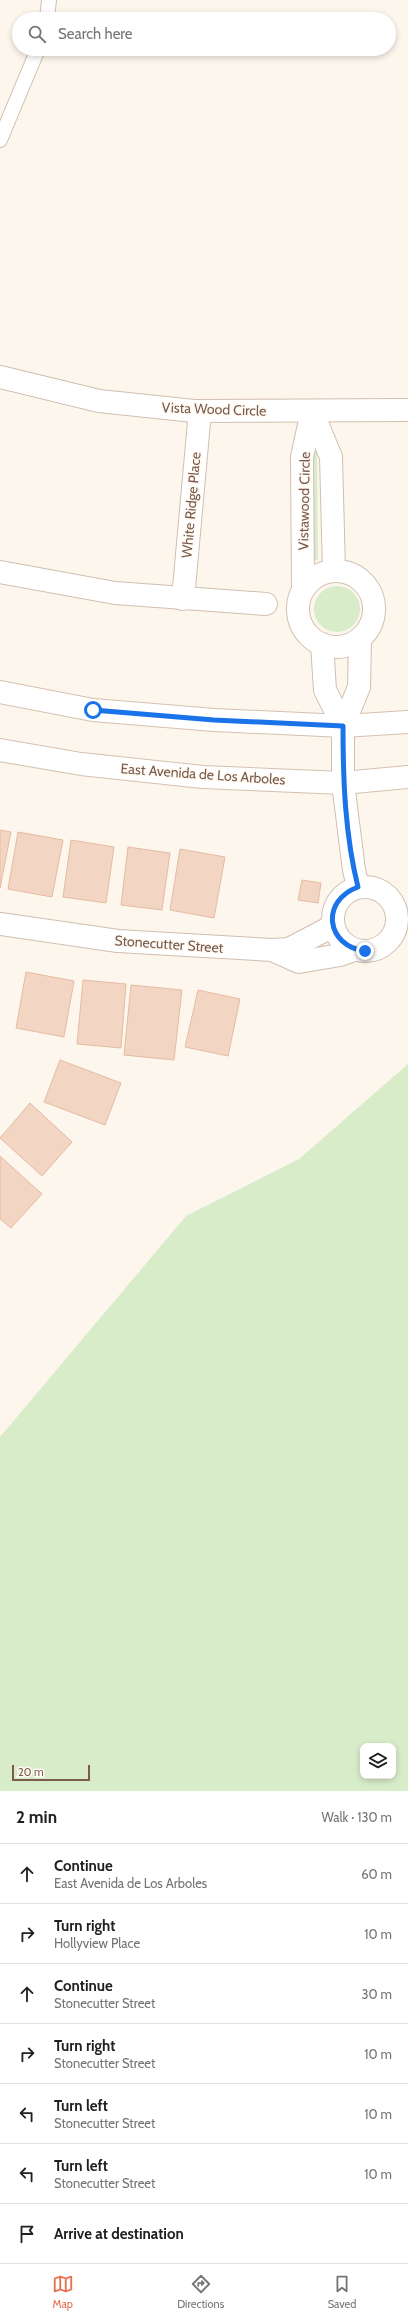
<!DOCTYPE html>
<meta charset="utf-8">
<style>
body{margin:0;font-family:Cabin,sans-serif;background:#f6f6f6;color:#202124}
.controls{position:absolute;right:12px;bottom:12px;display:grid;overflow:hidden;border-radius:8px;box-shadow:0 2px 6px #0003}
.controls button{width:36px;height:36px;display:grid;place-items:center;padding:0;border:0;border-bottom:1px solid #e0e0e0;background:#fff;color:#202124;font:20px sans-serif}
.scale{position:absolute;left:12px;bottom:10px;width:78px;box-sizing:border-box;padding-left:4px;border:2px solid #7a5c4d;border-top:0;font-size:11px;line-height:14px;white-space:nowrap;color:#7a5c4d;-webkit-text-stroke:3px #fffaf3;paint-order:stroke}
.stop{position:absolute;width:12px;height:12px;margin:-9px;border:3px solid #1a73e8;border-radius:50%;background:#fff}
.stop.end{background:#1a73e8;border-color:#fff;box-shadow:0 1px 4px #0008}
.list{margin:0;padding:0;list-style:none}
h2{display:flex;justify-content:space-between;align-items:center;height:52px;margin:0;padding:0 16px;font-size:17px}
h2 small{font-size:13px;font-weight:400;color:#757577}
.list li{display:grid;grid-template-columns:26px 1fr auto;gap:12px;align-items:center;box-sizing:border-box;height:60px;padding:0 16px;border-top:1px solid #e0e0e0}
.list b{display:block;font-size:15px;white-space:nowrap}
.list p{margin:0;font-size:13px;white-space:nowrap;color:#757577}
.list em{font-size:13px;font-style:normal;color:#757577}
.icon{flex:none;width:22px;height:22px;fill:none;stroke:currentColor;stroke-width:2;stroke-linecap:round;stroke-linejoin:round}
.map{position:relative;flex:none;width:408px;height:1791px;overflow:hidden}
.search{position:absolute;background:#fff;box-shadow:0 2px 6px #0003;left:12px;right:12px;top:12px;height:44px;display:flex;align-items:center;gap:10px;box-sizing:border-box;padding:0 14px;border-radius:22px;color:#757577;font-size:15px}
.sheet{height:472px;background:#fff}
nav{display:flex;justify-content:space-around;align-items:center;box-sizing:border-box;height:56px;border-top:1px solid #e0e0e0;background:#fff;font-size:11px;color:#757577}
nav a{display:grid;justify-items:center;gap:2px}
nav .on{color:#e76f51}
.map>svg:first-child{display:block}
.green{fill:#d8ecc9;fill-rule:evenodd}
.building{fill:#f3d5c3;stroke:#e6bba3}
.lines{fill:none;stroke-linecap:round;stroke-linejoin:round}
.lane-casing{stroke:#d1beb0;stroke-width:16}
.street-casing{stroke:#d1beb0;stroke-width:24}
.secondary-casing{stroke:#d6c0b0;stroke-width:24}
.lane{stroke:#fff;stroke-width:14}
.street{stroke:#fff;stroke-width:22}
.secondary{stroke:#fff;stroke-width:22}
.route{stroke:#1a73e8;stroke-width:5}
.labels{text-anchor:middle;stroke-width:3;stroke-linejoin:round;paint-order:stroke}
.street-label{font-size:14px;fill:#7a5c4d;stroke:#fffaf3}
</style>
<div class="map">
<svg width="408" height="1791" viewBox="0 0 408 1791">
<rect width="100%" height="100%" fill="#fdf6ec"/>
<g class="green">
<path d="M317,451L318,559L314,561L313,452Z"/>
<circle cx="337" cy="609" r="23"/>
<path d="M408,1064V1791H0V1437L186,1216L299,1159ZM363,1746H393V1776H363Z"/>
</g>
<g class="building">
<path d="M0,830L11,832L0,888Z"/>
<path d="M18,832L63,840L52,897L8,889Z"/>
<path d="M71,840L114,847L106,903L63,897Z"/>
<path d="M128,847L170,853L162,910L121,905Z"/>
<path d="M180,849L225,857L214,918L170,910Z"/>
<path d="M302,880L321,883L318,903L298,900Z"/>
<path d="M26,972L74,981L64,1037L16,1028Z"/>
<path d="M83,980L126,984L121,1048L77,1044Z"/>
<path d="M131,985L182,990L174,1060L124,1055Z"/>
<path d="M198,990L240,999L228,1056L185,1047Z"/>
<path d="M60,1060L121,1083L105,1125L44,1102Z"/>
<path d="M30,1103L72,1142L42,1176L0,1138Z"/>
<path d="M0,1156L42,1194L11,1228L0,1219Z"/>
</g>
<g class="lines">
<defs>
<g id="lane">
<path d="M47,19L49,0"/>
<path d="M0,140L38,49"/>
</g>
<g id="street">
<path d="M0,377L99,401L194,411L408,410"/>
<path d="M312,411L331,457L334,571"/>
<circle cx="336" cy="609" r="38"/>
<path d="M0,572L115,593L266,604"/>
<path d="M303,589L302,457L312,411"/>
<path d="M183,599L200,411"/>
<path d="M322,644L325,690L343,726"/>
<circle cx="365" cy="919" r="32"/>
<path d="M358,887L354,870L343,783V726L359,687L360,639"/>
<path d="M0,924L118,941L272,950L289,949L333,926"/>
<path d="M272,950L299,962L340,955L354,950"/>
</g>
<g id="secondary">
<path d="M0,692L93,710L214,720L343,726L408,722"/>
<path d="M0,750L81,764L203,777L343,783L408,777"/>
</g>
</defs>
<use href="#lane" class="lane-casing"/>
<use href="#street" class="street-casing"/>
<use href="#secondary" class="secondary-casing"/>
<use href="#lane" class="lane"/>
<use href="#street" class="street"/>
<use href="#secondary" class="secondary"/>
</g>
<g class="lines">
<path class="route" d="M93,710L214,720L343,726C343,780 345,835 358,887C320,901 326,946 365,951"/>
</g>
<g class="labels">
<g class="street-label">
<text transform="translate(214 409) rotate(2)" y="5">Vista Wood Circle</text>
<text transform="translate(304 501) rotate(-89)" y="5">Vistawood Circle</text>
<text transform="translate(191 505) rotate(-85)" y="5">White Ridge Place</text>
<text transform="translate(203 774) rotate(4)" y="5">East Avenida de Los Arboles</text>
<text transform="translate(169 944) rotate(4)" y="5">Stonecutter Street</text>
</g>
</g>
</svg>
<div class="controls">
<button><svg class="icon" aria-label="layers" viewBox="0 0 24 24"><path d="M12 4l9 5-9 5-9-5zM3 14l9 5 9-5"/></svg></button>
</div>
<div class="scale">20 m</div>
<div class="stop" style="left:93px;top:710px"></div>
<div class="stop end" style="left:365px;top:951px"></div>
<div class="search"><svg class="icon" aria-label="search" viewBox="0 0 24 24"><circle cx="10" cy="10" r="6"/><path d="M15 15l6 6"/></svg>Search here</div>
</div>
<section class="sheet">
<h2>2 min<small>Walk · 130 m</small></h2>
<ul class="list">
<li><svg class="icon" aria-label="ahead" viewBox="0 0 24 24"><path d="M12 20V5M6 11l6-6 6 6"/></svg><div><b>Continue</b><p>East Avenida de Los Arboles</p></div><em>60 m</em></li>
<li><svg class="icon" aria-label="right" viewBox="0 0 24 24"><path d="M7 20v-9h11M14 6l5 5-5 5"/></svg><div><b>Turn right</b><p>Hollyview Place</p></div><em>10 m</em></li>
<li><svg class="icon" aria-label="ahead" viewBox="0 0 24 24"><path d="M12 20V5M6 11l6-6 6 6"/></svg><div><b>Continue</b><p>Stonecutter Street</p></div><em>30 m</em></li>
<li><svg class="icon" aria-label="right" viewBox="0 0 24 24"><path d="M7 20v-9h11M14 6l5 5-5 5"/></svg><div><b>Turn right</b><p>Stonecutter Street</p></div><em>10 m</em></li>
<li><svg class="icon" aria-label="left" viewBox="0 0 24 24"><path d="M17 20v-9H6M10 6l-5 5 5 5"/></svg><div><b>Turn left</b><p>Stonecutter Street</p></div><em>10 m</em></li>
<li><svg class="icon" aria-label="left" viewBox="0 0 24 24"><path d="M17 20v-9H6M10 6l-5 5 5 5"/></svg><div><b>Turn left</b><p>Stonecutter Street</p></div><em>10 m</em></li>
<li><svg class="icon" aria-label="arrive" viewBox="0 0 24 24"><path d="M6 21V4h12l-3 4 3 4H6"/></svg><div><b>Arrive at destination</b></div></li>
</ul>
</section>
<nav>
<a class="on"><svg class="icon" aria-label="map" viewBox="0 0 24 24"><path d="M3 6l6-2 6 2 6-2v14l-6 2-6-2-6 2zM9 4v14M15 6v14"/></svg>Map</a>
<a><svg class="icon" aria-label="directions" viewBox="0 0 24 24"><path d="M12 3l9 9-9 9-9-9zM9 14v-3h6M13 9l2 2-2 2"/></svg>Directions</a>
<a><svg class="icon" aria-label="saved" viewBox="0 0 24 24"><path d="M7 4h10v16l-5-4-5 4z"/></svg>Saved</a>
</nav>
